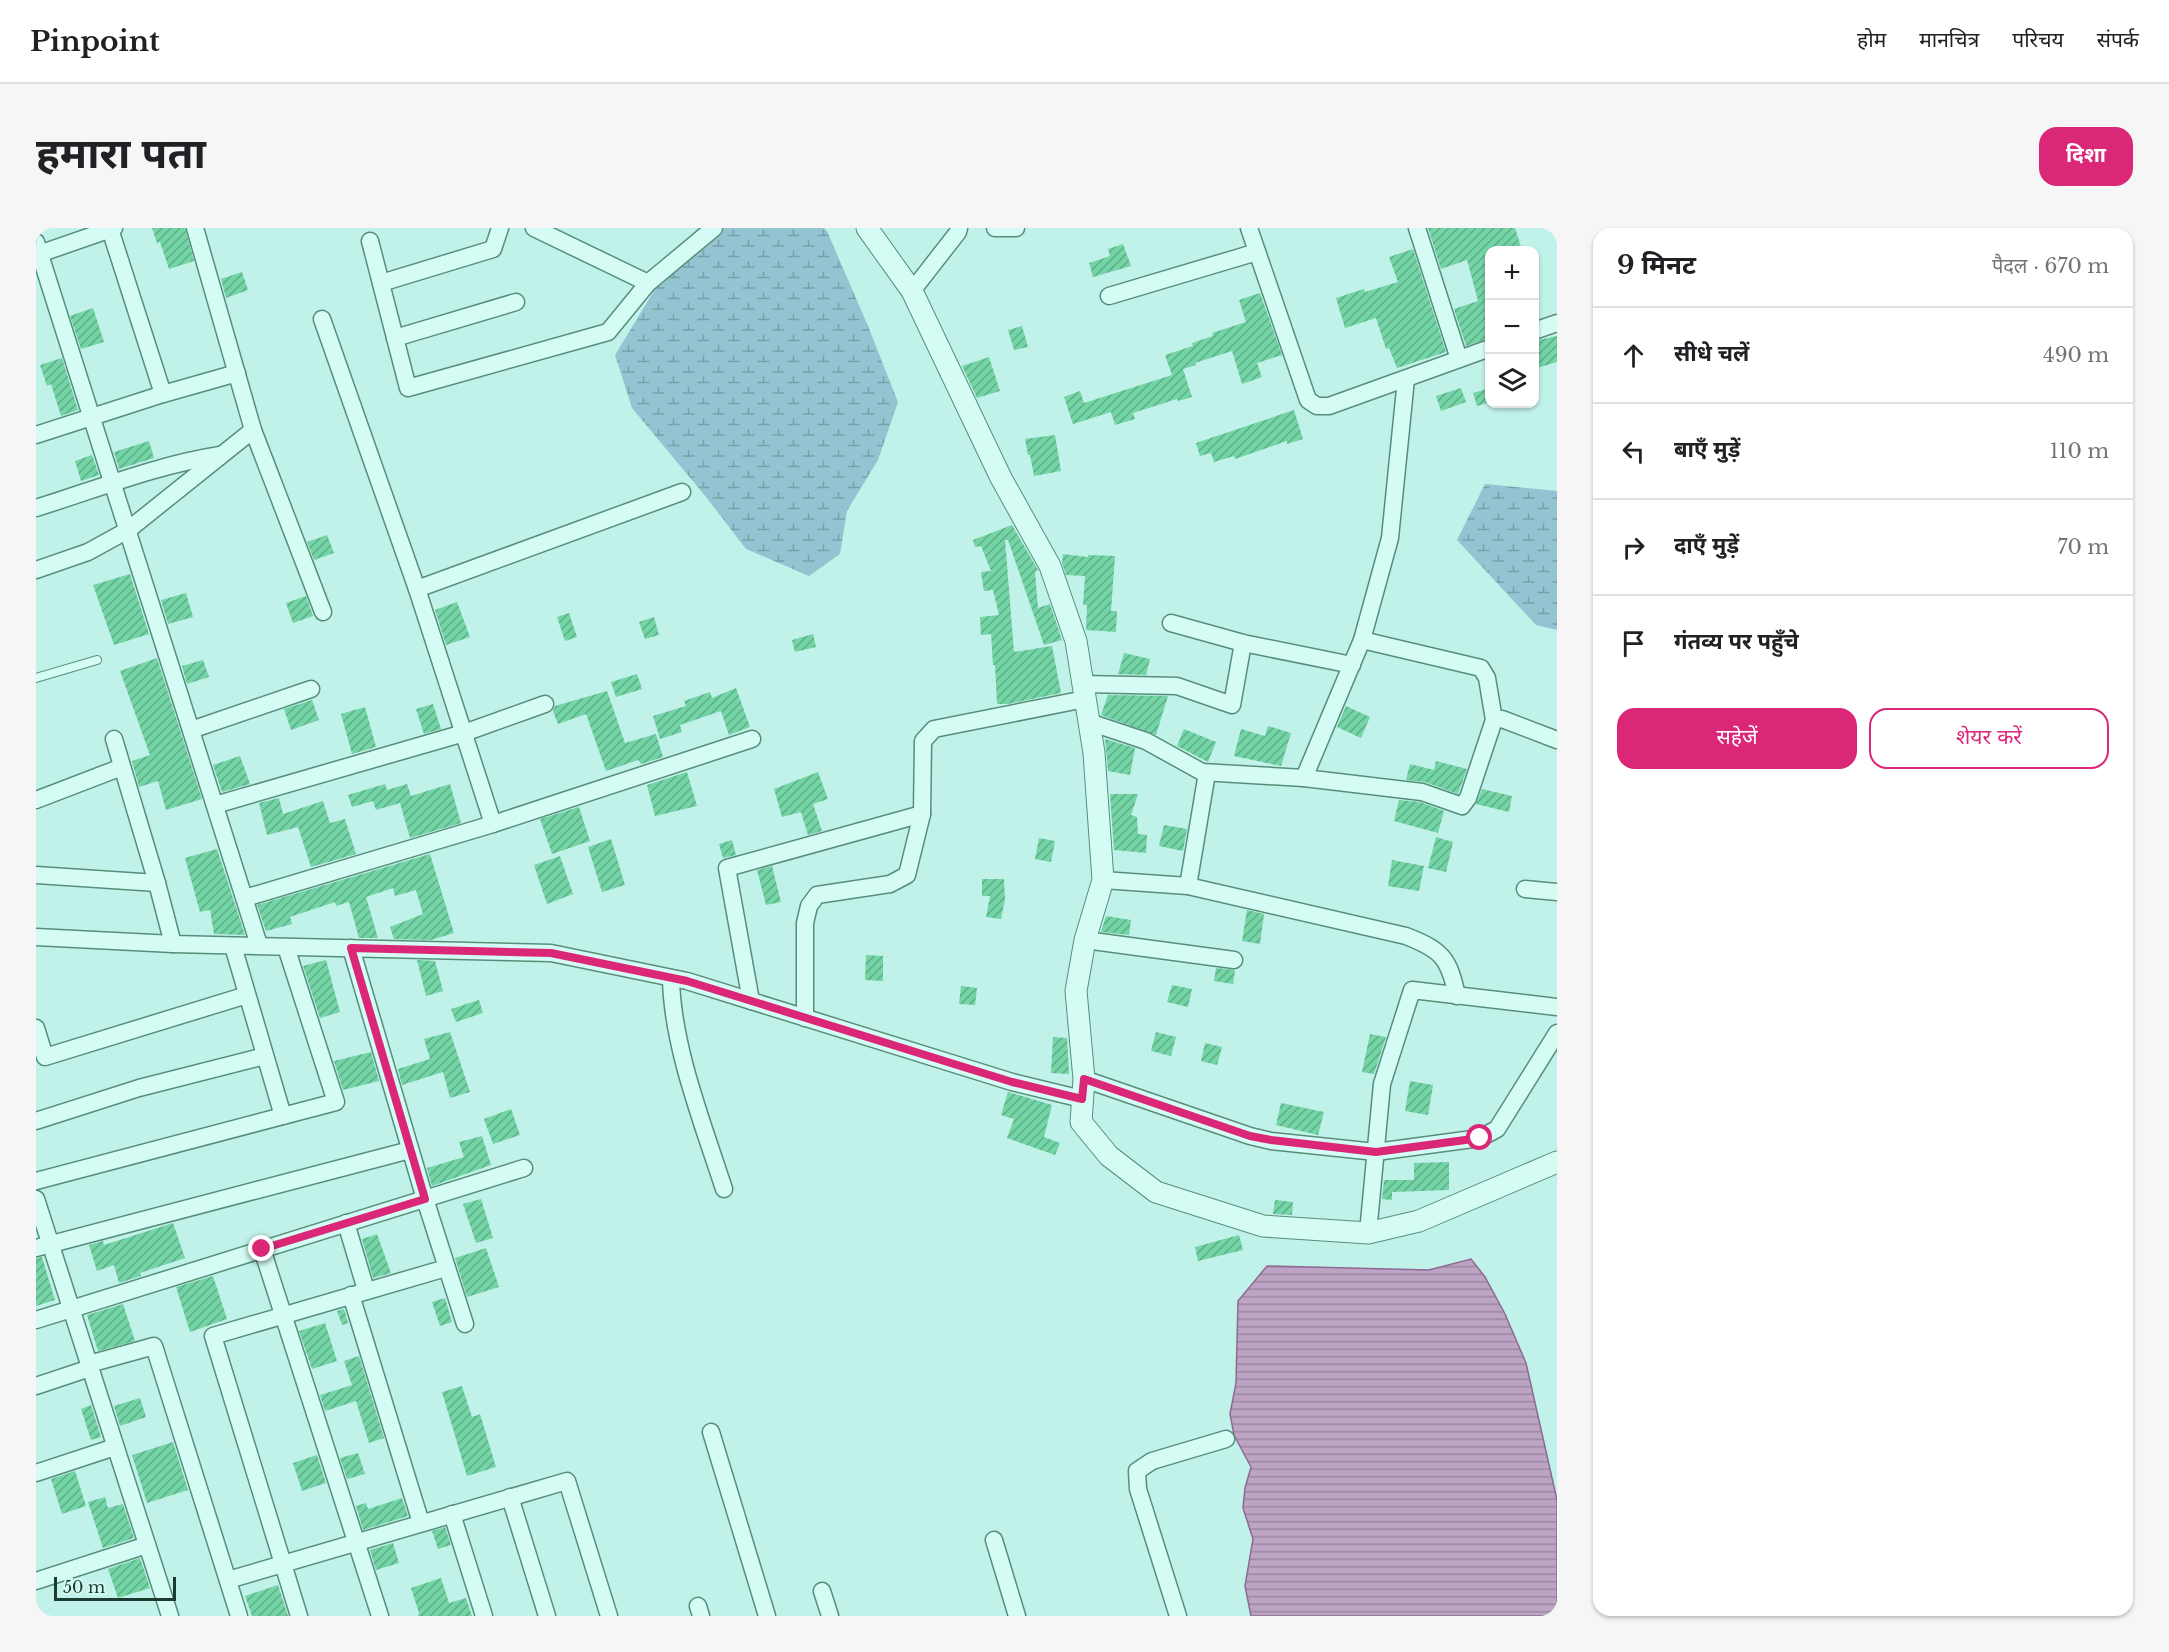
<!DOCTYPE html>
<html lang="hi">
<meta charset="utf-8">
<style>
body{margin:0;font-family:"Libre Baskerville","Noto Sans Devanagari",serif;background:#f6f6f6;color:#202124}
.controls{position:absolute;right:18px;top:18px;display:grid;overflow:hidden;border-radius:12px;box-shadow:0 2px 4px #0004}
.controls button{width:54px;height:54px;display:grid;place-items:center;padding:0;border:0;border-bottom:2px solid #e0e0e0;background:#fff;color:#202124;font:30px sans-serif}
.scale{position:absolute;left:18px;bottom:15px;width:122px;box-sizing:border-box;padding-left:6px;border:3px solid #1c3c2f;border-top:0;font-size:16px;line-height:21px;white-space:nowrap;color:#1c3c2f;-webkit-text-stroke:4px #d2f9f2;paint-order:stroke}
.stop{position:absolute;width:18px;height:18px;margin:-14px;border:4px solid #db2777;border-radius:50%;background:#fff}
.stop.end{background:#db2777;border-color:#fff;box-shadow:0 2px 6px #0008}
.list{margin:0;padding:0;list-style:none}
h2{display:flex;justify-content:space-between;align-items:center;height:78px;margin:0;padding:0 24px;font-size:26px}
h2 small{font-size:20px;font-weight:400;color:#757577}
.list li{display:grid;grid-template-columns:39px 1fr auto;gap:18px;align-items:center;box-sizing:border-box;height:96px;padding:0 24px;border-top:2px solid #e0e0e0}
.list b{display:block;font-size:22px;white-space:nowrap}
.list em{font-size:20px;font-style:normal;color:#757577}
.actions{display:flex;gap:12px;padding:18px 24px}
.actions a{flex:1;padding:14px 0;border:2px solid #db2777;border-radius:18px;text-align:center;font-size:21px;color:#db2777}
.actions .main{background:#db2777;color:#fff}
.icon{flex:none;width:33px;height:33px;fill:none;stroke:currentColor;stroke-width:2;stroke-linecap:round;stroke-linejoin:round}
.map{position:relative;flex:none;width:1521px;height:1388px;overflow:hidden;border-radius:18px}
header{display:flex;align-items:center;gap:36px;box-sizing:border-box;height:84px;padding:0 30px;background:#fff;border-bottom:2px solid #e0e0e0}
header strong{font-size:28px}
nav{display:flex;gap:33px;margin-inline-start:auto;font-size:21px}
.intro{display:flex;align-items:center;justify-content:space-between;box-sizing:border-box;height:144px;padding:0 36px}
h1{margin:0;font-size:42px}
.button{padding:15px 27px;border-radius:18px;background:#db2777;color:#fff;font-size:21px;font-weight:700}
main{display:flex;gap:36px;padding:0 36px}
aside{flex:1;background:#fff;border-radius:18px;box-shadow:0 2px 4px #0004}
.map>svg:first-child{display:block}
.wetland{fill:url(#wetland-marsh)}
.water{fill:url(#water-rules);stroke:#8d6a93;stroke-width:1.5}
.building{fill:url(#building-hatch)}
.lines{fill:none;stroke-linecap:round;stroke-linejoin:round}
.service-casing{stroke:#578e7a;stroke-width:10}
.minor-casing{stroke:#578e7a;stroke-width:19}
.tertiary-casing{stroke:#578e7a;stroke-width:23}
.service{stroke:#d5fcf4;stroke-width:8}
.minor{stroke:#d5fcf4;stroke-width:16}
.tertiary{stroke:#d5fcf4;stroke-width:21}
.route{stroke:#db2777;stroke-width:8}
</style>
<header>
<strong>Pinpoint</strong>
<nav><a>होम</a><a>मानचित्र</a><a>परिचय</a><a>संपर्क</a></nav>
</header>
<div class="intro"><h1>हमारा पता</h1><a class="button">दिशा</a></div>
<main>
<div class="map">
<svg width="1521" height="1388" viewBox="0 0 1521 1388">
<defs>
<pattern id="wetland-marsh" width="20" height="14" patternUnits="userSpaceOnUse" patternTransform="scale(1.5)"><rect width="20" height="14" fill="#94c4d1"/><path d="M1 5h8M5 5V1M11 12h8M15 12V8" fill="none" stroke="#78a0aa"/></pattern>
<pattern id="water-rules" width="6" height="5" patternUnits="userSpaceOnUse" patternTransform="scale(1.5)"><rect width="6" height="5" fill="#bea4c4"/><path d="M0 2.5h6" fill="none" stroke="#9a87a0"/></pattern>
<pattern id="building-hatch" width="6" height="6" patternUnits="userSpaceOnUse" patternTransform="scale(1.5)"><rect width="6" height="6" fill="#73d4a6"/><path d="M-1 1l2-2M0 6l6-6M5 7l2-2" fill="none" stroke="#5ead88"/></pattern>
</defs>
<rect width="100%" height="100%" fill="#c1f2e9"/>
<g class="wetland">
<path d="M662,0H788L791,3L832,98L862,174L842,232L811,283L804,326L773,348L710,321L670,269L596,180L579,127L646,17Z"/>
<path d="M1449,256L1521,263V402L1500,397L1421,312Z"/>
</g>
<path class="water" d="M1435,1031L1449,1049L1469,1086L1490,1135L1521,1272V1388H1215L1209,1358L1217,1311L1207,1280L1209,1260L1215,1239L1198,1207L1194,1186L1200,1155L1202,1073L1231,1038L1393,1042Z"/>
<g class="building">
<path d="M116,0H149L158,33L133,41L124,14L121,15Z"/>
<path d="M1392,0H1479L1486,22H1454V110L1430,118L1418,81L1442,73L1431,32L1405,41Z"/>
<path d="M1087,16L1095,38L1057,49L1053,35L1074,28L1072,21Z"/>
<path d="M1377,21L1410,124L1361,140L1353,120L1350,121L1340,90L1309,100L1300,70L1328,61L1329,64L1362,54L1353,29Z"/>
<path d="M206,44L212,62L190,70L185,51Z"/>
<path d="M1224,65L1246,127L1221,135L1226,149L1206,156L1196,123L1159,135L1160,137L1147,141L1156,169L1142,173L1141,171L1097,185L1099,191L1079,197L1075,184L1037,196L1028,169L1044,163L1048,175L1136,147L1129,127L1157,118L1156,115L1177,108L1176,105L1210,94L1203,72Z"/>
<path d="M57,80L68,114L45,121L34,88Z"/>
<path d="M986,98L992,119L978,122L972,102Z"/>
<path d="M1521,108V134L1498,141V113Z"/>
<path d="M953,129L964,163L941,170L926,138Z"/>
<path d="M26,130L42,182L25,188L15,156L11,158L4,137Z"/>
<path d="M1425,160L1430,174L1405,183L1400,168Z"/>
<path d="M1454,160V174L1441,178L1437,165Z"/>
<path d="M1258,182L1267,211L1251,216V213L1199,231L1198,228L1178,234L1175,225L1164,228L1160,215Z"/>
<path d="M1019,207L1025,243L998,248L994,227H992L989,211Z"/>
<path d="M113,213L118,230L83,241L78,224Z"/>
<path d="M56,227L63,247L45,253L39,233Z"/>
<path d="M976,297L1002,342L999,344L1002,380L1014,376L1026,412L1008,417L972,312H969L978,424L1016,418L1025,465L972,476H961L959,437H957L955,406L945,407L944,389L963,387L957,362L948,363L945,344L955,343L945,318L939,319L937,312Z"/>
<path d="M291,307L298,325L278,332L271,314Z"/>
<path d="M1027,326L1052,329V327L1079,328L1075,383H1081L1080,404L1050,402L1051,377H1047L1049,348L1030,347L1026,335Z"/>
<path d="M94,346L113,406L78,417L57,357Z"/>
<path d="M150,365L157,389L132,396L125,372Z"/>
<path d="M270,368L277,388L257,395L250,375Z"/>
<path d="M421,374L434,409L410,417L399,382Z"/>
<path d="M533,385L541,409L529,413L521,389Z"/>
<path d="M618,389L623,407L609,411L603,394Z"/>
<path d="M777,406L780,419L759,424L756,412Z"/>
<path d="M1088,425L1114,431L1110,447L1082,446Z"/>
<path d="M121,430L166,571L130,582L122,553L103,559L96,533L114,527L84,443Z"/>
<path d="M167,432L173,449L151,456L146,438Z"/>
<path d="M601,446L606,461L580,469L575,454Z"/>
<path d="M700,460L714,499L693,507L685,483L644,497L646,504L624,511L617,488L650,478L648,473L674,464L676,470Z"/>
<path d="M571,463L589,515L620,506L627,529L605,536L602,532L570,543L550,486L522,496L517,483L519,478Z"/>
<path d="M1072,467L1132,468L1120,507L1065,487Z"/>
<path d="M276,472L283,492L255,502L248,481Z"/>
<path d="M397,476L405,501L388,506L380,481Z"/>
<path d="M1310,478L1334,489L1325,510L1301,499Z"/>
<path d="M329,479L340,519L316,526L305,486Z"/>
<path d="M1232,498L1255,505L1245,538L1198,528L1205,501L1229,508Z"/>
<path d="M1148,501L1180,514L1172,534L1141,518Z"/>
<path d="M1069,511L1099,520L1094,547L1072,543Z"/>
<path d="M204,528L214,556L186,564L177,537Z"/>
<path d="M1400,533L1431,541L1422,566L1389,554L1370,552L1374,536L1398,542Z"/>
<path d="M651,544L661,578L619,588L611,557Z"/>
<path d="M782,544L792,571L777,576L786,603L772,607L765,584L746,589L738,561Z"/>
<path d="M349,556L351,562L371,556L375,568L414,556L425,595L374,610L364,575L340,582L337,573L316,579L312,567Z"/>
<path d="M1446,561L1476,568L1473,584L1440,576Z"/>
<path d="M1074,566H1102L1095,587L1101,589L1102,606L1111,607L1110,625L1078,622Z"/>
<path d="M243,570L247,586L287,573L294,595L309,591L320,626L275,639L262,599L231,607L223,575Z"/>
<path d="M1363,572L1384,574L1408,583L1402,605L1358,593Z"/>
<path d="M543,579L554,613L516,626L504,591Z"/>
<path d="M1128,597L1151,601L1147,623L1123,618Z"/>
<path d="M1400,609L1417,614L1410,644L1392,640Z"/>
<path d="M1003,610L1019,613L1015,634L999,631Z"/>
<path d="M575,611L589,657L566,664L552,619Z"/>
<path d="M696,612L700,627L687,630L683,616Z"/>
<path d="M181,621L209,707L178,706L174,682L164,684L149,630Z"/>
<path d="M394,626L418,705L395,712L358,711L354,699L387,686L380,662L359,668L357,660L330,669L342,710H323L313,674L300,678L299,674L254,689L256,696L230,703L221,677Z"/>
<path d="M524,628L537,666L511,676L498,637Z"/>
<path d="M1356,632L1388,638L1383,663L1352,658Z"/>
<path d="M736,638L745,674L730,677L721,642Z"/>
<path d="M946,651H968L969,671L965,691L950,689L954,668H946Z"/>
<path d="M1211,682L1228,686L1224,716L1206,713Z"/>
<path d="M1070,688L1095,692L1093,707L1065,704Z"/>
<path d="M830,727L847,728V753L829,752Z"/>
<path d="M290,732L304,784L284,790L267,738Z"/>
<path d="M381,732L399,733L407,763L390,768Z"/>
<path d="M1180,740L1199,742L1197,756L1178,753Z"/>
<path d="M1136,757L1156,761L1152,779L1131,774Z"/>
<path d="M925,758L941,760L939,777L923,776Z"/>
<path d="M443,772L447,785L420,794L415,781Z"/>
<path d="M414,804L434,864L414,870L407,844L366,857L362,841L394,831L388,811Z"/>
<path d="M1120,804L1140,809L1135,828L1115,823Z"/>
<path d="M1334,806L1350,809L1338,846L1326,844Z"/>
<path d="M1017,809L1031,810L1033,846L1015,845Z"/>
<path d="M1169,815L1186,819L1181,837L1165,833Z"/>
<path d="M335,824L343,853L307,862L298,833Z"/>
<path d="M1374,853L1397,857L1392,887L1369,883Z"/>
<path d="M972,864L1016,877L1008,909L1024,915L1019,927L971,910L978,891L965,887Z"/>
<path d="M1245,875L1288,884L1282,907L1240,897Z"/>
<path d="M475,881L484,907L457,916L448,891Z"/>
<path d="M446,908L455,937L396,958L391,940L428,929L423,914Z"/>
<path d="M1413,934V962L1356,964V972L1346,971L1348,952H1378V935Z"/>
<path d="M445,971L457,1010L440,1015L427,976Z"/>
<path d="M1239,972L1257,974L1256,987L1237,986Z"/>
<path d="M137,995L149,1030L104,1045L105,1048L83,1055L78,1037L61,1043L53,1017L67,1013L68,1017Z"/>
<path d="M341,1006L355,1045L337,1050L326,1011Z"/>
<path d="M1203,1007L1207,1022L1162,1033L1159,1019Z"/>
<path d="M450,1020L463,1059L431,1069L419,1030Z"/>
<path d="M6,1029L19,1072L0,1078V1030Z"/>
<path d="M177,1048L191,1091L154,1104L140,1059Z"/>
<path d="M409,1070L416,1094L404,1098L396,1074Z"/>
<path d="M87,1076L99,1113L62,1123L51,1087Z"/>
<path d="M308,1081L312,1095L306,1097L301,1083Z"/>
<path d="M289,1095L301,1133L276,1141L263,1103Z"/>
<path d="M323,1128L348,1210L333,1215L320,1173L289,1183L284,1167L316,1157L308,1133Z"/>
<path d="M426,1158L436,1189L444,1186L460,1239L431,1248L406,1164Z"/>
<path d="M104,1170L110,1189L84,1198L78,1178Z"/>
<path d="M55,1177L65,1209L55,1212L45,1181Z"/>
<path d="M137,1214L152,1262L111,1275L96,1227Z"/>
<path d="M322,1225L329,1246L311,1251L304,1230Z"/>
<path d="M281,1227L290,1255L266,1263L257,1235Z"/>
<path d="M39,1243L50,1278L26,1286L15,1251Z"/>
<path d="M69,1269L72,1280L87,1276L98,1310L67,1320L52,1274Z"/>
<path d="M366,1270L372,1288L327,1302L320,1278L330,1275L332,1281Z"/>
<path d="M409,1299L415,1317L402,1321L396,1303Z"/>
<path d="M357,1315L363,1335L340,1342L334,1322Z"/>
<path d="M104,1330L114,1360L82,1370L72,1341Z"/>
<path d="M405,1350L413,1375L430,1370L436,1388H382L383,1385L375,1360Z"/>
<path d="M242,1357L252,1388H216L209,1368Z"/>
</g>
<g class="lines">
<defs>
<path id="service" d="M0,450L61,432"/>
<g id="minor">
<path d="M159,0L217,202L287,384"/>
<path d="M498,0L612,55"/>
<path d="M959,0H980"/>
<path d="M1213,0L1272,172L1281,178H1293L1454,120"/>
<path d="M1381,0L1423,131"/>
<path d="M74,1L127,166"/>
<path d="M334,13L372,160L572,104L612,55L678,0"/>
<path d="M0,14L223,717"/>
<path d="M0,27L78,0"/>
<path d="M345,55L457,21L464,0"/>
<path d="M876,63L922,4L923,0"/>
<path d="M1073,68L1221,24"/>
<path d="M286,91L381,361L457,596"/>
<path d="M1498,103L1521,95"/>
<path d="M359,110L480,74"/>
<path d="M0,207L127,166L201,145"/>
<path d="M0,280C61,261 121,237 184,227"/>
<path d="M0,342L52,324L92,302L217,202"/>
<path d="M381,361L646,264"/>
<path d="M1135,395L1207,415L1316,437"/>
<path d="M1326,412L1445,440L1451,450L1458,492"/>
<path d="M1047,456L1141,458L1196,477L1207,415"/>
<path d="M1053,494L1110,513L1166,544L1268,550L1386,564L1426,578L1432,570L1458,492L1466,491L1521,512"/>
<path d="M155,502L275,461"/>
<path d="M78,511L121,655L137,716"/>
<path d="M1268,550L1326,412L1354,310L1370,151"/>
<path d="M0,572L86,539"/>
<path d="M179,577L428,505L509,476"/>
<path d="M0,647L121,655"/>
<path d="M1067,652L1152,658L1370,708C1406,722 1413,730 1421,768"/>
<path d="M1152,658L1171,545"/>
<path d="M1489,661L1521,664"/>
<path d="M209,670L457,596L716,511"/>
<path d="M0,709L137,716L515,725L651,753L976,854L1046,871"/>
<path d="M1049,712L1198,732"/>
<path d="M197,718L247,888"/>
<path d="M315,720L389,971L429,1096"/>
<path d="M635,750C636,818 667,896 688,961"/>
<path d="M715,773L691,640L886,586"/>
<path d="M769,790V695L773,678L781,667L854,656L871,647L886,586L887,513L898,501L1049,471"/>
<path d="M0,800L9,829L211,767"/>
<path d="M1048,851L1214,908L1235,913L1340,924L1444,910L1461,901L1521,805"/>
<path d="M0,893L103,860L229,828"/>
<path d="M0,953L300,874L250,719"/>
<path d="M0,971L134,1388"/>
<path d="M310,995L330,1062"/>
<path d="M1332,1005L1346,856L1376,762L1521,779"/>
<path d="M0,1020L374,922"/>
<path d="M226,1021L344,1388"/>
<path d="M315,1067L385,1295"/>
<path d="M0,1092L488,940"/>
<path d="M53,1136L118,1118L203,1388"/>
<path d="M0,1158L54,1140"/>
<path d="M675,1204L731,1388"/>
<path d="M0,1245L79,1219"/>
<path d="M474,1269L511,1388"/>
<path d="M416,1286L448,1388"/>
<path d="M958,1312L981,1388"/>
<path d="M192,1352L531,1253L573,1388"/>
<path d="M0,1353L111,1317"/>
<path d="M786,1363L794,1388"/>
<path d="M662,1378L665,1388"/>
<path d="M263,1388L177,1108L410,1040"/>
<path d="M1142,1388L1102,1261L1101,1243L1116,1233L1190,1211"/>
</g>
<path id="tertiary" d="M831,0L876,63L965,250L1014,338L1040,413L1058,525L1067,652L1049,712L1040,763L1048,851L1045,894L1073,928L1120,964L1227,998L1332,1005L1383,993L1521,934"/>
</defs>
<use href="#service" class="service-casing"/>
<use href="#minor" class="minor-casing"/>
<use href="#tertiary" class="tertiary-casing"/>
<use href="#service" class="service"/>
<use href="#minor" class="minor"/>
<use href="#tertiary" class="tertiary"/>
</g>
<g class="lines">
<path class="route" d="M226,1021L389,971L315,720L515,725L651,753L976,854L1046,871L1048,851L1214,908L1235,912L1340,924L1444,910"/>
</g>
</svg>
<div class="controls">
<button>+</button>
<button>−</button>
<button><svg class="icon" aria-label="layers" viewBox="0 0 24 24"><path d="M12 4l9 5-9 5-9-5zM3 14l9 5 9-5"/></svg></button>
</div>
<div class="scale">50 m</div>
<div class="stop" style="left:1444px;top:910px"></div>
<div class="stop end" style="left:226px;top:1021px"></div>
</div>
<aside>
<h2>9 मिनट<small>पैदल · 670 m</small></h2>
<ul class="list">
<li><svg class="icon" aria-label="ahead" viewBox="0 0 24 24"><path d="M12 20V5M6 11l6-6 6 6"/></svg><div><b>सीधे चलें</b></div><em>490 m</em></li>
<li><svg class="icon" aria-label="left" viewBox="0 0 24 24"><path d="M17 20v-9H6M10 6l-5 5 5 5"/></svg><div><b>बाएँ मुड़ें</b></div><em>110 m</em></li>
<li><svg class="icon" aria-label="right" viewBox="0 0 24 24"><path d="M7 20v-9h11M14 6l5 5-5 5"/></svg><div><b>दाएँ मुड़ें</b></div><em>70 m</em></li>
<li><svg class="icon" aria-label="arrive" viewBox="0 0 24 24"><path d="M6 21V4h12l-3 4 3 4H6"/></svg><div><b>गंतव्य पर पहुँचे</b></div></li>
</ul>
<div class="actions"><a class="main">सहेजें</a><a>शेयर करें</a></div>
</aside>
</main>
